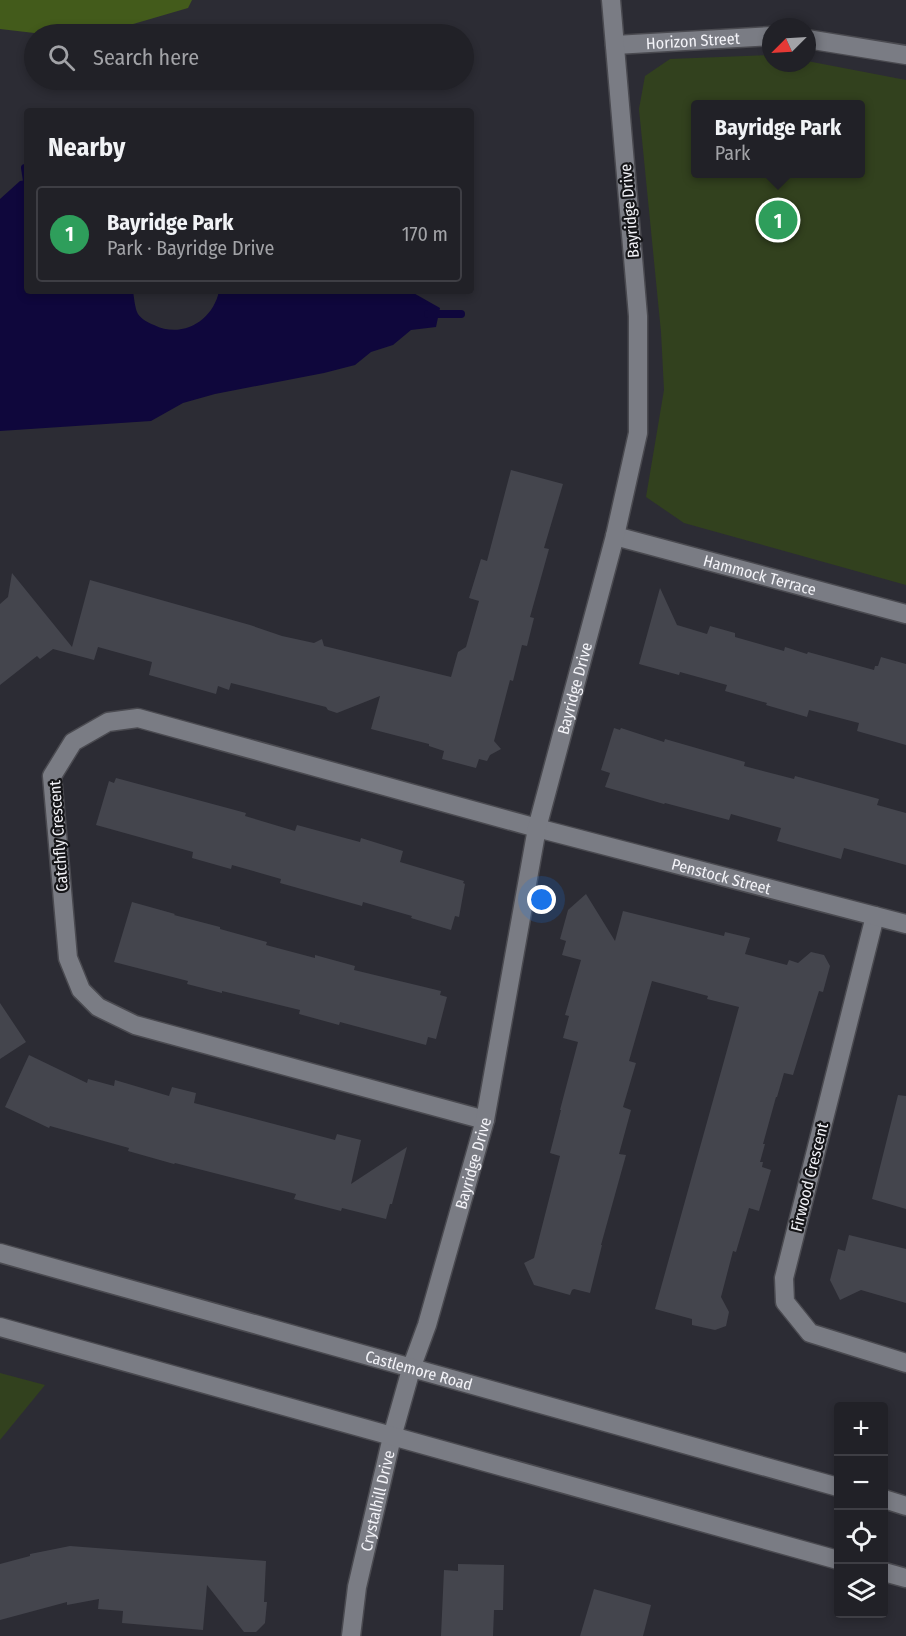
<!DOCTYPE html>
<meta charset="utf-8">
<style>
body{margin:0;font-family:"Fira Sans Condensed",sans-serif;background:#2d2e33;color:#f1f3f6}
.controls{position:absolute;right:18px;bottom:18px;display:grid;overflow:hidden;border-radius:6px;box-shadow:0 3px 9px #0003}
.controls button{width:54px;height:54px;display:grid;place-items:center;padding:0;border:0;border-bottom:2px solid #3e3e44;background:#212127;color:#f1f3f6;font:30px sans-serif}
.compass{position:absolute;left:762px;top:18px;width:54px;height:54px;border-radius:50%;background:#212127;box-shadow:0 3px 9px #0003;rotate:246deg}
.you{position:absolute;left:542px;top:900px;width:21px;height:21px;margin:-15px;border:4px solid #fff;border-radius:50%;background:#1a73e8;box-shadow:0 0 0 9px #1a73e833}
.badge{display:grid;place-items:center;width:39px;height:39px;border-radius:50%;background:#0b8043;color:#fff;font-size:20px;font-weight:700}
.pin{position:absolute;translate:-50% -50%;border:3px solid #fff;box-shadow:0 2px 6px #0006}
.popup{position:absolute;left:691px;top:100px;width:174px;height:78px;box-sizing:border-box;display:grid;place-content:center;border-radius:6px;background:#212127;filter:drop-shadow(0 2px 4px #0005);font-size:20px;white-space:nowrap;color:#a2a3a7}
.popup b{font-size:22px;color:#f1f3f6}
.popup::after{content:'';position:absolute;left:50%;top:100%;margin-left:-12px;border:12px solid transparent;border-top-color:#212127}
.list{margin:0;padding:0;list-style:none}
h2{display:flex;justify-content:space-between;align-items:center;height:78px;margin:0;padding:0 24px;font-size:26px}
h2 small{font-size:20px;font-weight:400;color:#a2a3a7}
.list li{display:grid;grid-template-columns:39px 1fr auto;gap:18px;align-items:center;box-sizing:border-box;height:96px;margin:0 12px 12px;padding:0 12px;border:2px solid #3e3e44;border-radius:6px}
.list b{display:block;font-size:22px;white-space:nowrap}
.list p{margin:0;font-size:20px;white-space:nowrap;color:#a2a3a7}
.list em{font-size:20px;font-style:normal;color:#a2a3a7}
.icon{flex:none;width:33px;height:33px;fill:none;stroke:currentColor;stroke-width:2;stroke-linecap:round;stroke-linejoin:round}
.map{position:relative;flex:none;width:906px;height:1636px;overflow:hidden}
.search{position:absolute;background:#212127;box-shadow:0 3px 9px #0003;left:24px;top:24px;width:450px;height:66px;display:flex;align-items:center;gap:15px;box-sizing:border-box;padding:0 21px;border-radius:33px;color:#a2a3a7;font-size:22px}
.panel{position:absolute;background:#212127;box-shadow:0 3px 9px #0003;left:24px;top:108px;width:450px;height:186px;border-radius:6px}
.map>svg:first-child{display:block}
.green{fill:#32411e;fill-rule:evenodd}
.forest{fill:#435b1b}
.water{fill:#0f073c}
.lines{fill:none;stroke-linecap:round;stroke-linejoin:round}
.stream{stroke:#0f073c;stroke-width:8}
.building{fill:#44454d}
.street-casing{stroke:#4a4a50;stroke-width:21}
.secondary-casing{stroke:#4a4a50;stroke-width:21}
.street{stroke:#7a7c84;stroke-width:18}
.secondary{stroke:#7a7c84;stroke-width:18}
.labels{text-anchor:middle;stroke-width:4.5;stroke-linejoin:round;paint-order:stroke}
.street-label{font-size:16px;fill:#f3f3f8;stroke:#151518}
</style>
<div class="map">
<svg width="906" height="1636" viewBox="0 0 906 1636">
<rect width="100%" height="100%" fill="#2c2c34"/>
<g class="green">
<path d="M771,55V63H807V61L906,80V585L684,523L646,497L664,390L661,332L639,109L645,76L670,59ZM696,104H860V174H696Z"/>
<path d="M0,1373L45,1385L0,1440Z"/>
</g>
<path class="forest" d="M0,0H192L188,8L99,34H43L0,29Z"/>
<path class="water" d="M27,180V291H133C134,297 135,309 138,314C141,319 149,323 154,325C182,339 213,321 219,291H410L440,308L436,327L411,330L393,345L371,352L355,365L324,373L215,394L183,403L151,421L0,431V199L20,181Z"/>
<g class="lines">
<g class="stream">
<path d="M25,168L27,181"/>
<path d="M428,314H461"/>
</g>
</g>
<g class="building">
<path d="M511,470L563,484L544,548L549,549L530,617L534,618L527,646L522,645L513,681L510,680L494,741L501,749L490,755L487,761L479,759L476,768L442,759L444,751L429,746V744L371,729L380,696L337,713L328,710L326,707L231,683L229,690L218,686L216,694L149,675L152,662L98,647L94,660L53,649L40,659L37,656L0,685V604L8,597L12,573L72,647L90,580L250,625L282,636L314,643L322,639L324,646L451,677L458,652L466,647L479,601L469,598L481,559L487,561Z"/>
<path d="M660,588L677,625L707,634L710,626L735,633V637L784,651L785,647L807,654L808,652L874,670L875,666H878L881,657L906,664V745L857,731L859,723L809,710L807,717L766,705L767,703L725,691L727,685L680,672L679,675L639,664Z"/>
<path d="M614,728L620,730L621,728L664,742L665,739L745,762L744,766L794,779L795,776L879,799L877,805L906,813V865L844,848L841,859L777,841L781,828L731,814L729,820L665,803L664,804L605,787L610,773L601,770Z"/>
<path d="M116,778L246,813L245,816L295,831L297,825L360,842L361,838L403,851L400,862L464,881L463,883L465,884L459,917L455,916L451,930L411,918L412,916L363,902L362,906L280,883L281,879L232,865L231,869L192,858L193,852L96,825L109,781L114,783Z"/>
<path d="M586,894L615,941L623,911L724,936L725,932L750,938L745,954L787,965L789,960L798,963L811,952L824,955L830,966L823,992L819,991L793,1075L784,1073L777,1097H776L763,1144H765L760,1162H763L762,1167L771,1170L759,1211L749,1208L736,1252L733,1251L721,1297L729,1312L726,1326L715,1330L692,1325V1319L655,1309L739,1007L707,999L708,996L652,981L629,1061L636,1063L623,1107L631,1110L619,1154L626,1155L601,1245H602L590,1293L574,1289L572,1290L570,1295L534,1285L524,1263L534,1258L560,1156L550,1153L561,1110H560L578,1042L563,1038L569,1016L565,1015L581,960L562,955L566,941L560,939L568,910Z"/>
<path d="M132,902L175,914L174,915L220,927V929L267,942L266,945L315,958V955L355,966L354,970L441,991L440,995L447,997L436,1039L428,1037L426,1045L340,1022L339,1025L299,1014L300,1010L222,991V993L187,984L188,981L114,962Z"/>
<path d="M0,1003L26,1042L0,1059Z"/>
<path d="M29,1055L87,1083L88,1079L114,1086L115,1080L169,1096L172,1087L196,1093L194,1103L335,1140L337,1134L361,1140L351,1184L407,1147L392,1204H390L386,1219L342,1208L341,1211L294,1199L296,1194L175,1163L174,1164L128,1151L129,1148L50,1126L49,1128L5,1107Z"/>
<path d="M898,1095L906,1096V1209L872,1199Z"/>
<path d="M849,1235L906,1249V1303L861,1290L840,1300L830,1280L838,1249L845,1251Z"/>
<path d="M70,1546L266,1561L264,1602H267L265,1623L256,1632H244L207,1585L203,1630L122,1623L123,1611L98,1609L99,1599L67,1605V1602L0,1620V1564L30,1556V1554Z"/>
<path d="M458,1564L504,1565L503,1610H494L493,1636H441L444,1570L458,1571Z"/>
<path d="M594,1589L651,1605L643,1636H580Z"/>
</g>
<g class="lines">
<defs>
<g id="street">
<path d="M807,39L906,55"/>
<path id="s1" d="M615,45L771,36"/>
<path id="s2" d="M615,536L906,614"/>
<path d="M875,916L784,1278L785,1302L810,1333L906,1363"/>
<path id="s3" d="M485,1120L135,1025L98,1007L81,990L68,958L52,776L73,742L108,722L138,718L537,828L906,924"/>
<path id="s4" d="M351,1636L357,1587L392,1437L412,1366L427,1325L485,1120L537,828L615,536L638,433V316L611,0"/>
</g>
<g id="secondary">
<path id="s5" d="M0,1253L838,1487"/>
<path d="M0,1327L838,1560"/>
<path d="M884,1499L906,1506"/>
<path d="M884,1572L906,1578"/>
</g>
</defs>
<use href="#street" class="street-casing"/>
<use href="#secondary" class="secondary-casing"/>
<use href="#street" class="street"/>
<use href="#secondary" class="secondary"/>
</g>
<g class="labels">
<g class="street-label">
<text dy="6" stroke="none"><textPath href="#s1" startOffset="78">Horizon Street</textPath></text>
<text transform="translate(629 211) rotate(-95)" y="6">Bayridge Drive</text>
<text dy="6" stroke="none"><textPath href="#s2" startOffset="150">Hammock Terrace</textPath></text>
<text dy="6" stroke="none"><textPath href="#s4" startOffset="975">Bayridge Drive</textPath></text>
<text transform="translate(58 836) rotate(-94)" y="6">Catchfly Crescent</text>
<text dy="6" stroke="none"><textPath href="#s3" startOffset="1360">Penstock Street</textPath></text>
<text dy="6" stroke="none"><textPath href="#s4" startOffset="489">Bayridge Drive</textPath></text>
<text transform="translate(809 1177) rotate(-76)" y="6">Firwood Crescent</text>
<text dy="6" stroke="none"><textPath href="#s5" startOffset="435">Castlemore Road</textPath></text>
<text dy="6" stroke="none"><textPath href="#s4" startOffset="138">Crystalhill Drive</textPath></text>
</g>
</g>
</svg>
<div class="controls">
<button>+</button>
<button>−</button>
<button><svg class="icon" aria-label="locate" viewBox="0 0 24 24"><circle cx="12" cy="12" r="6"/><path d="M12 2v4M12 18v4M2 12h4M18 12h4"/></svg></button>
<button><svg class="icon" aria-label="layers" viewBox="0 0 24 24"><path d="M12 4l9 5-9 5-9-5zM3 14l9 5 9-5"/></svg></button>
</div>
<svg class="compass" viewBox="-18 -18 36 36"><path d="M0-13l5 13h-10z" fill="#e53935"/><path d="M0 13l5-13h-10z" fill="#a2a3a7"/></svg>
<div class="you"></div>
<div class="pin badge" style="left:778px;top:220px;background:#2e9e5b">1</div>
<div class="popup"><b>Bayridge Park</b>Park</div>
<div class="search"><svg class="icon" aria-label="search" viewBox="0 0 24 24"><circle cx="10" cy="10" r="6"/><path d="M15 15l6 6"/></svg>Search here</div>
<section class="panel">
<h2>Nearby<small></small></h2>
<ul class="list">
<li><span class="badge" style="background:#2e9e5b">1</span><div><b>Bayridge Park</b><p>Park · Bayridge Drive</p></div><em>170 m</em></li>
</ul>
</section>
</div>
